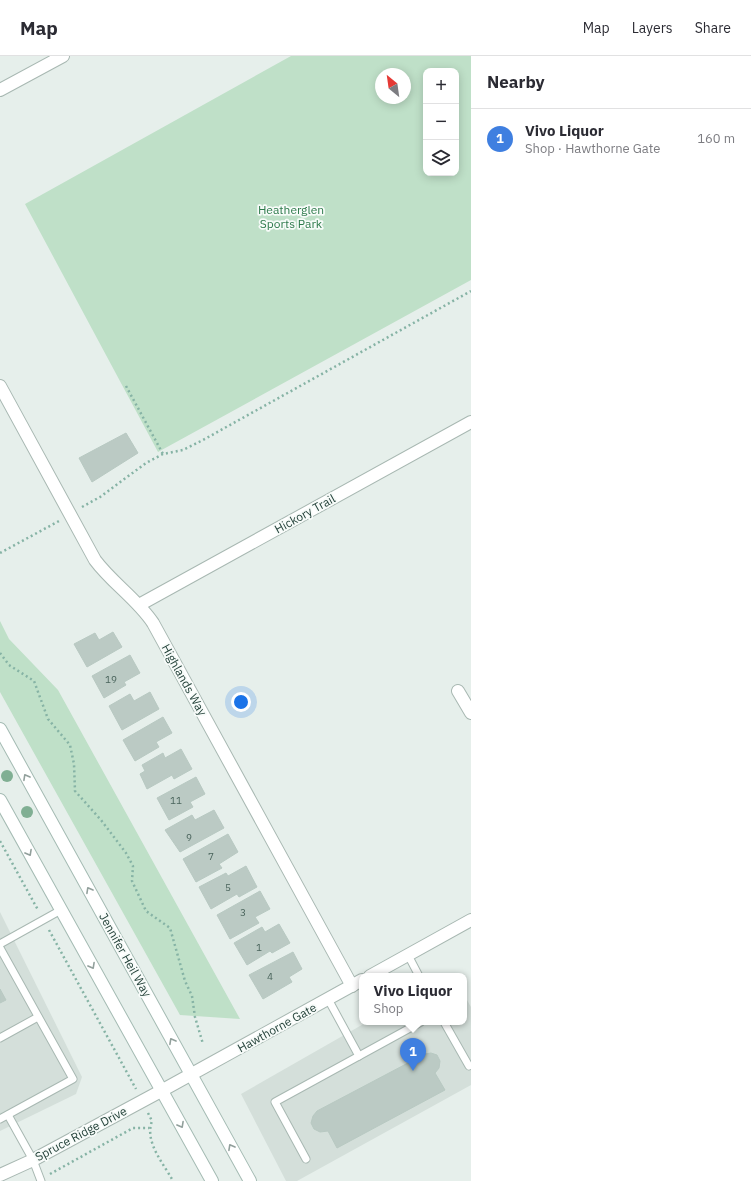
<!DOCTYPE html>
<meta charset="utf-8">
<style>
body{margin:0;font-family:"IBM Plex Sans",sans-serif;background:#f7f7f7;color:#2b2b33}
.controls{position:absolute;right:12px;top:12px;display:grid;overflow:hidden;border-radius:8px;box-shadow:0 2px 10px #0003}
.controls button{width:36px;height:36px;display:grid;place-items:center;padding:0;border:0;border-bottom:1px solid #e1e1e2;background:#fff;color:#2b2b33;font:20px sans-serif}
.compass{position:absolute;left:375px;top:12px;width:36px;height:36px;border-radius:50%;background:#fff;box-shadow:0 2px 10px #0003;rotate:331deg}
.you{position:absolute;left:241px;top:646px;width:14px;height:14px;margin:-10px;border:3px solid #fff;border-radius:50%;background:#1a73e8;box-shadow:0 0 0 6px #1a73e833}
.badge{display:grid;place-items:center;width:26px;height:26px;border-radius:50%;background:#855347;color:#fff;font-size:13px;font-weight:700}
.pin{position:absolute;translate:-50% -33px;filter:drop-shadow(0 1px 2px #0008)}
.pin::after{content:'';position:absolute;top:21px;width:14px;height:12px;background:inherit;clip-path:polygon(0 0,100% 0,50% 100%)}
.popup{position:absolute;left:359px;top:917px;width:108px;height:52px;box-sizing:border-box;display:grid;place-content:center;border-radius:8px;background:#fff;filter:drop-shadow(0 1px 3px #0005);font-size:13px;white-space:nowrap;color:#7c7c81}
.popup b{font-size:15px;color:#2b2b33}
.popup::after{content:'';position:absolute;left:50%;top:100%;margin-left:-8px;border:8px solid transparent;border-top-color:#fff}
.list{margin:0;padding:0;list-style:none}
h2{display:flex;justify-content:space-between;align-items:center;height:52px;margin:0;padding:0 16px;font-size:17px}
h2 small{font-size:13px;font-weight:400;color:#7c7c81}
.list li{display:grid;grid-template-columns:26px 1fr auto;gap:12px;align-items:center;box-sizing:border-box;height:60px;padding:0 16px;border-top:1px solid #e1e1e2}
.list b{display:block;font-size:15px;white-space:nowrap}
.list p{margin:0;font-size:13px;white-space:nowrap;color:#7c7c81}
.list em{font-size:13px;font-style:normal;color:#7c7c81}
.icon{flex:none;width:22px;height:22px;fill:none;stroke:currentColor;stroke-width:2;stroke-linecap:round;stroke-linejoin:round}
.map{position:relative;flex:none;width:471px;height:1125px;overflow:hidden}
header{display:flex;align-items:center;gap:24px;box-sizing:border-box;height:56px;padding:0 20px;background:#fff;border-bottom:1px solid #e1e1e2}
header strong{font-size:19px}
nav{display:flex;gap:22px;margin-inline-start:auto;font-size:14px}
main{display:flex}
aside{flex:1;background:#fff}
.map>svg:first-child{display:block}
.built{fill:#d4dfda}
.green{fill:#bfe0c8;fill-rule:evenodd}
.building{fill:#bbcac4;stroke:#b8c9c2}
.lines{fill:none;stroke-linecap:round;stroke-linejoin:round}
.service-casing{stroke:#a8b8b2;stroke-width:9}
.minor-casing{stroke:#a8b8b2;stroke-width:14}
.tertiary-casing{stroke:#a8b8b2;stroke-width:14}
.secondary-casing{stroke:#a4bbb3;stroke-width:14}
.path{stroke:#86b3a5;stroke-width:2.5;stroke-dasharray:2 3;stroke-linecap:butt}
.service{stroke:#fff;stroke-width:7}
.minor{stroke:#fff;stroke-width:12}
.tertiary{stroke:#fff;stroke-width:12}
.secondary{stroke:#fff;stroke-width:12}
.tree{fill:#80af93}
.oneway{stroke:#92a09c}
.labels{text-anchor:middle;stroke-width:3.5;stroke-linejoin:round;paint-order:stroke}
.number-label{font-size:10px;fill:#4a645c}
.park-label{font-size:12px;fill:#2d7a4b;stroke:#f7fbf9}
.street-label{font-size:12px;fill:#24423a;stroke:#f7fbf9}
</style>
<header>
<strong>Map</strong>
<nav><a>Map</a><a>Layers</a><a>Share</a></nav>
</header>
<main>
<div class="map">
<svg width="471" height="1125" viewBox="0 0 471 1125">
<rect width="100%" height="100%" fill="#e6efeb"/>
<g class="built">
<path d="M0,856L82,1021L76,1038L0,1075Z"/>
<path d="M464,939L471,951V1029L297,1125H286L241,1038L367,966H464Z"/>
</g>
<g class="green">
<path d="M291,0H471V224L158,396L25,148ZM426,15H456V117H426ZM381,18H405V42H381Z"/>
<path d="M0,565L9,583L58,634L240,963L180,959L0,636Z"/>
</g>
<g class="building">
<path d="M126,377L138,397L92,426L79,402Z"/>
<path d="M113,576L122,591L87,611L74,588L95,577L99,584Z"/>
<path d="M130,599L140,617L124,626L126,629L104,642L92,620Z"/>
<path d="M150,636L159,653L122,674L109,650L130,638L134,645Z"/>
<path d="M163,661L172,677L156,686L159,691L135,705L123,684Z"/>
<path d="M181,693L192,713L174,723L172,719L147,733L140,718L145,715L142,709L163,697L165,702Z"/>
<path d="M196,721L205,738L190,746L193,751L169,764L157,742Z"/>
<path d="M214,754L224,772L180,796L165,774L192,759L195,764Z"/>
<path d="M228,778L238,796L219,808L222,812L196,826L183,803Z"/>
<path d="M246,810L257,831L239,841L237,838L211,853L199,831L226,817L228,820Z"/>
<path d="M260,835L270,853L255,861L259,867L230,883L217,859Z"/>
<path d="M279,868L290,887L272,897L270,895L247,909L234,887L262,871L265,876Z"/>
<path d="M293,896L302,913L289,921L292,926L263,943L249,919Z"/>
<path d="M0,933L6,944L0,947Z"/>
<path d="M431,997L437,999L440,1005L439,1012L435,1017L445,1034L337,1092L328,1075L320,1076L314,1073L311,1067L313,1060L317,1055L425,998Z"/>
</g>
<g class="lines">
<defs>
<g id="service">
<path d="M0,888L61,854"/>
<path d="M0,892L73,1023L0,1063"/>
<path d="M408,899L419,920"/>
<path d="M328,943L359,1000"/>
<path d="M444,966L469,1010"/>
<path d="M0,982L38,961"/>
<path d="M8,1059L33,1104L41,1125"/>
<path d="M306,1103L275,1046L421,966"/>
</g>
<g id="minor">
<path d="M0,34L63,0"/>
<path d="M0,330L95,504C112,527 137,543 153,567L352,930"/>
<path d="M139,549L471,366"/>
<path d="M458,635L471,657"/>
</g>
<g id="tertiary">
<path d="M370,920L471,864"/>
<path d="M0,1119L33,1104L161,1035L362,924"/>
</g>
<g id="secondary">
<path d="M0,673L250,1125"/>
<path d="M0,744L212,1125"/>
</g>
</defs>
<use href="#service" class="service-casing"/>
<use href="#minor" class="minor-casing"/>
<use href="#tertiary" class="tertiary-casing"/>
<use href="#secondary" class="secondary-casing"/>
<g class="path">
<path d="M126,330L163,398"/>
<path d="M82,451L100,441L146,407L163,398L183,394L203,384L471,235"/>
<path d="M0,497L59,465"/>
<path d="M0,597L9,609L34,625L48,663L70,689L74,708L75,735L101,764L126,797L133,810L132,825L146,855L170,872L185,925L192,940L195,961L203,988"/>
<path d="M0,785L38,854"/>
<path d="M49,874L136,1033"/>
<path d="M148,1057L152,1065C144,1086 164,1108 173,1125"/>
<path d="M50,1118L133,1072H149"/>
</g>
<use href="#service" class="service"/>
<use href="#minor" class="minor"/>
<use href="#tertiary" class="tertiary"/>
<use href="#secondary" class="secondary"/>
</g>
<g class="tree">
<circle cx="7" cy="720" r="6"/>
<circle cx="27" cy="756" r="6"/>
</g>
<defs><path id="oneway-chevron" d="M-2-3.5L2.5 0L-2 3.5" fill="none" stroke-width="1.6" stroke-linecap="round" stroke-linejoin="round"/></defs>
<g class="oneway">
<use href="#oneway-chevron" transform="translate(26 721) rotate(-119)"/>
<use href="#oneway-chevron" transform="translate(29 797) rotate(61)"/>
<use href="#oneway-chevron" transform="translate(89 834) rotate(-119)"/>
<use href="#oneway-chevron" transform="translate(92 910) rotate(61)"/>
<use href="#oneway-chevron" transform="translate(172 985) rotate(-119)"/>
<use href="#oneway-chevron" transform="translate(181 1069) rotate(61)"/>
<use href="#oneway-chevron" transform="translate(231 1091) rotate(-119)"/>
</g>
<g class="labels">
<g class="number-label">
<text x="111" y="627">19</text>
<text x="176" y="748">11</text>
<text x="189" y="785">9</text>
<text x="211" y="804">7</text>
<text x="228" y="835">5</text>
<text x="243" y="860">3</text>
<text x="259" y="895">1</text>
<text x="270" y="924">4</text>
</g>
<g class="park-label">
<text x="291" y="158">Heatherglen<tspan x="291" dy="14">Sports Park</tspan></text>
</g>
<g class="street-label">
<text transform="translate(305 458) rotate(-29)" y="4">Hickory Trail</text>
<text transform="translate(184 624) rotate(61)" y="4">Highlands Way</text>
<text transform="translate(125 899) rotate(61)" y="4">Jennifer Heil Way</text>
<text transform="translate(277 972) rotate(-29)" y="4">Hawthorne Gate</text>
<text transform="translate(81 1078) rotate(-28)" y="4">Spruce Ridge Drive</text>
</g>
</g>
</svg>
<div class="controls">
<button>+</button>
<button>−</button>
<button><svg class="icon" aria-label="layers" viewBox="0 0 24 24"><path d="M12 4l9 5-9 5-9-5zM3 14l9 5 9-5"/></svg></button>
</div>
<svg class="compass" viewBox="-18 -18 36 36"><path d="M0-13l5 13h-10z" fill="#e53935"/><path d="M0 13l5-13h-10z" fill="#7c7c81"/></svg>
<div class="you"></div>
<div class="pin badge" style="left:413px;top:1015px;background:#3f7fe0">1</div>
<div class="popup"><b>Vivo Liquor</b>Shop</div>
</div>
<aside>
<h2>Nearby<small></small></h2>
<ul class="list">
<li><span class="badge" style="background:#3f7fe0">1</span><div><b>Vivo Liquor</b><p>Shop · Hawthorne Gate</p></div><em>160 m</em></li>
</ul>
</aside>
</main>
